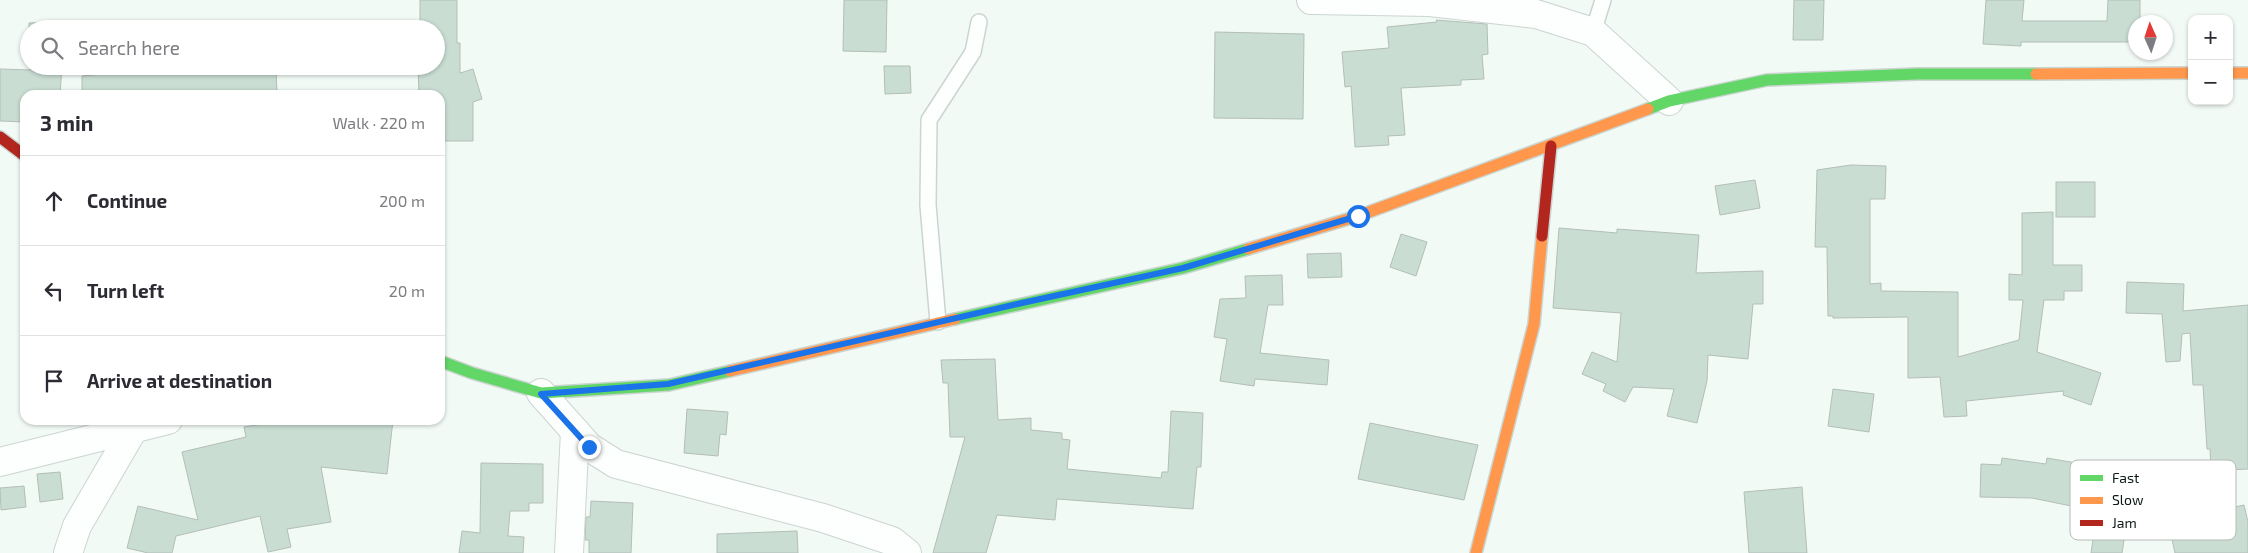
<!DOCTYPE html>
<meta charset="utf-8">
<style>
body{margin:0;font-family:"Exo 2",sans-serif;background:#f7f7f7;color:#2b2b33}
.controls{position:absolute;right:15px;top:15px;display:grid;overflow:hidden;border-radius:10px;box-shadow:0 1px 4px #0004}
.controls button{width:45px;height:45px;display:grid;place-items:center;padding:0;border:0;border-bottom:1px solid #e1e1e2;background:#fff;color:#2b2b33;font:25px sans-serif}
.compass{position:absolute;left:2128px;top:15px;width:45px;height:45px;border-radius:50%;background:#fff;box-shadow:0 1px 4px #0004;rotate:357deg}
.stop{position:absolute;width:15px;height:15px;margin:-11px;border:4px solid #1a73e8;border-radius:50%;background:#fff}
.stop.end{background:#1a73e8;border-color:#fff;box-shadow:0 1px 5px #0008}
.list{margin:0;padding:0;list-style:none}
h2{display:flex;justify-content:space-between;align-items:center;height:65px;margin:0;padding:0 20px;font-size:21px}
h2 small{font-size:16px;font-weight:400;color:#7c7c81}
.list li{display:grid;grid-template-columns:32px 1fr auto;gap:15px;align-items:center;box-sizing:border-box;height:90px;padding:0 20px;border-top:1px solid #e1e1e2}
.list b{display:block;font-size:19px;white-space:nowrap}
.list em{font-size:16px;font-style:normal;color:#7c7c81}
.icon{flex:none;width:28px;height:28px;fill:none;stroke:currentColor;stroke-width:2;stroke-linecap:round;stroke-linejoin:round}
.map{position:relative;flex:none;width:2248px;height:553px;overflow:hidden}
.search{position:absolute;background:#fff;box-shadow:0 1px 4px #0004;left:20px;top:20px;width:425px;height:55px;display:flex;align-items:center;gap:12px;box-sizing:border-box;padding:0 18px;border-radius:28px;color:#7c7c81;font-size:19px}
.panel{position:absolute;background:#fff;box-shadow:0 1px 4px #0004;left:20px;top:90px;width:425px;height:335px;border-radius:15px}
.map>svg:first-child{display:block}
.building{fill:#c9ddd3;stroke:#b3beb8}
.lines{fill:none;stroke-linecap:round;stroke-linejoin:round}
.lane-casing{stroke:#cbd5d0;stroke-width:18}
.street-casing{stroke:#cbd5d0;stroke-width:30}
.fast-casing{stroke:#cbd5d0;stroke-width:14}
.slow-casing{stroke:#cbd5d0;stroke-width:14}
.jam-casing{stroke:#cbd5d0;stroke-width:14}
.lane{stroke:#fdfefe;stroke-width:15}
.street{stroke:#fdfefe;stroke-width:28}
.fast{stroke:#63d668;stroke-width:11}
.slow{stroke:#ff974d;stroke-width:11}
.jam{stroke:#b3261e;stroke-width:11}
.route{stroke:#1a73e8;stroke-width:6}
.key{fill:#fff;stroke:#b6bab8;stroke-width:1}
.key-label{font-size:14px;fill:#0c1912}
</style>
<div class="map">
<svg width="2248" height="553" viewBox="0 0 2248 553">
<rect width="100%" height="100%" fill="#f2faf6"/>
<g class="building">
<path d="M420,0H457V43H460V73L473,69L482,99L473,102V141H440V95H419L418,66H436V29H420Z"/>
<path d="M844,0H887L886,52L843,51Z"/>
<path d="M1794,0H1824L1823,40H1793Z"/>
<path d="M1986,0H2024L2022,21H2107L2108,0H2140V22H2136V42H2021V46L1983,44Z"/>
<path d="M1436,20L1487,24L1488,54L1482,55L1484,79L1461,80V85L1401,88L1405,135L1388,136L1389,145L1355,147L1351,86L1345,87L1342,52L1389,48L1387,27L1437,22Z"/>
<path d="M60,22V29H29V23Z"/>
<path d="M1215,32L1304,34L1303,119L1214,118Z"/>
<path d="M31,66H62L60,95H25V122L0,121V69L31,70Z"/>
<path d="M231,66H276L277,95H82V76L127,72V74L231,72Z"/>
<path d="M884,66H910L911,93L885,94Z"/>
<path d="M1851,165L1886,166L1885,199H1870V284L1881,283V291L1958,292V357L2019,340L2023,300H2009V274L2022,275V213L2053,212V265H2082V291H2064V300H2044L2037,352L2101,373L2091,405L2063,395L2064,391L1966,401L1967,416L1944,417L1940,377L1908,378V317L1833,318V316H1828L1827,247H1815L1817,170Z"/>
<path d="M1755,180L1760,208L1720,215L1715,186Z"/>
<rect x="2056" y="182" width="39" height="35"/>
<path d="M1559,228L1617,233V229L1699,235L1696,273L1763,271V304H1753L1748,359L1708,355L1707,381L1697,423L1667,416L1674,389L1633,387L1625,402L1603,391L1606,384L1582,374L1592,352L1617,362L1621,313L1553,308Z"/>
<path d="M1401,234L1427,242L1416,276L1390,267Z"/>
<path d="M1341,253L1342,277L1308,278L1307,254Z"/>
<path d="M1282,275L1283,305H1268L1260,353L1329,360L1327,385L1255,379L1254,386L1220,381L1227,339L1214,337L1220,299L1246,298L1245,276Z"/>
<path d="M2127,282L2184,284L2183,311L2248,305V469L2211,471L2210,449H2207L2203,385H2193L2190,333L2182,334L2180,361L2166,362L2162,314L2126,313Z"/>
<path d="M995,359L998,420L1031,418V430L1062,433V439L1070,440L1067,469L1161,478L1162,472H1168L1171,411L1203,413L1201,467H1197L1193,509L1057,499L1055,520L997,515L986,553H933L965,437H950L948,383H943L941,360Z"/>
<path d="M1833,389L1874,394L1869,432L1828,426Z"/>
<path d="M687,409L728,412L726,435L720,434L718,456L684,453Z"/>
<path d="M286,420H393L387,474L321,467L331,522L287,529L291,547L268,552L260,516L176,536L172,553H148L127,548L138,506L198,520L182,452L246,437L244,427Z"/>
<path d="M1370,423L1478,445L1464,500L1358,479Z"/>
<path d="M2002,458L2046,464L2047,458L2135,473L2122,553H2091L2096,519L2084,517L2086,509L2032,498L1980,497L1981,464L2001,465Z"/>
<path d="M481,463L543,464V503H529V511H510L508,536L524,537L523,553H459L462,531L480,533Z"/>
<path d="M60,472L63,499L40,502L37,474Z"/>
<path d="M24,486L26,507L1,510L0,488Z"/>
<path d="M1802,487L1807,553H1749L1744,492Z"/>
<path d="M591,501L633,503L631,553H589V540H585L586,517H590Z"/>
<path d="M2244,505L2248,522V553H2175L2168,521Z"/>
<path d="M797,531L798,553H717V534Z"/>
</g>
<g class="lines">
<defs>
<g id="lane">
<path d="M1593,32L1603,0"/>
<path d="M938,322L928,205L929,120L973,52L979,22"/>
</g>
<g id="street">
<path d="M1311,0L1430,2L1536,14L1593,32L1669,101"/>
<path d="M541,393L589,447L616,464L823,518L892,541L907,553"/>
<path d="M0,462L168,420"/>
<path d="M68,553L77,526L134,428"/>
<path d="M569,553L575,431"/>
</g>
<g id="fast">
<path d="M1648,109L1669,101L1767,80L1917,74H2036"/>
<path d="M955,319L1183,268L1248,249"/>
<path d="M440,361L472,373L541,393L669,385L730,371"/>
</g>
<g id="slow">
<path d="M2229,73H2248"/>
<path d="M2036,74L2192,73"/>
<path d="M1248,249L1358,216L1648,109"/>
<path d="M730,371L955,319"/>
<path d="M1476,553L1534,324L1542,236"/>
</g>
<g id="jam">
<path d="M0,137L25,156"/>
<path d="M1542,236L1551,146"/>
</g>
</defs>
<use href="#lane" class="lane-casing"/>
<use href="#street" class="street-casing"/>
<use href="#fast" class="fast-casing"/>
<use href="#slow" class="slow-casing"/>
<use href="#jam" class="jam-casing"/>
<use href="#lane" class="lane"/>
<use href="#street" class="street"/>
<use href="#fast" class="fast"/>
<use href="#slow" class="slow"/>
<use href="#jam" class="jam"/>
</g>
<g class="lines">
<path class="route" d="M589,447L541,394L668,384L1022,303L1183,268L1358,216"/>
</g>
<rect x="2070" y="460" width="166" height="80" rx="8" class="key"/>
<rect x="2080" y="475" width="23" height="6" fill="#63d668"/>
<rect x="2080" y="497" width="23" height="7" fill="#ff974d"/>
<rect x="2080" y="520" width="23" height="6" fill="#b3261e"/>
<g class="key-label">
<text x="2112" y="483">Fast</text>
<text x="2112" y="505">Slow</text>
<text x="2112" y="528">Jam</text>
</g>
</svg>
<div class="controls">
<button>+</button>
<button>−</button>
</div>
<svg class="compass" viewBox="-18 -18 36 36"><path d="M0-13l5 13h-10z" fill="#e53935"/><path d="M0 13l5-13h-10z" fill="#7c7c81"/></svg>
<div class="stop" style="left:1358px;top:216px"></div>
<div class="stop end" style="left:589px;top:447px"></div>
<div class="search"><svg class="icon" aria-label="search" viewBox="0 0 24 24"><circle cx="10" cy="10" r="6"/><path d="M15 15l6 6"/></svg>Search here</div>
<section class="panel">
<h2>3 min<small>Walk · 220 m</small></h2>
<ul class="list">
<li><svg class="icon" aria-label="ahead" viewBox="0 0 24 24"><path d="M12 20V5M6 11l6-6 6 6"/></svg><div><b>Continue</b></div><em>200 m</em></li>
<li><svg class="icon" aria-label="left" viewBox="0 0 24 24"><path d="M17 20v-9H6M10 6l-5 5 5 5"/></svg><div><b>Turn left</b></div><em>20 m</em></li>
<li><svg class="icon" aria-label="arrive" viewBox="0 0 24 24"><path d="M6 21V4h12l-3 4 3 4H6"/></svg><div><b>Arrive at destination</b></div></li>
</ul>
</section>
</div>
